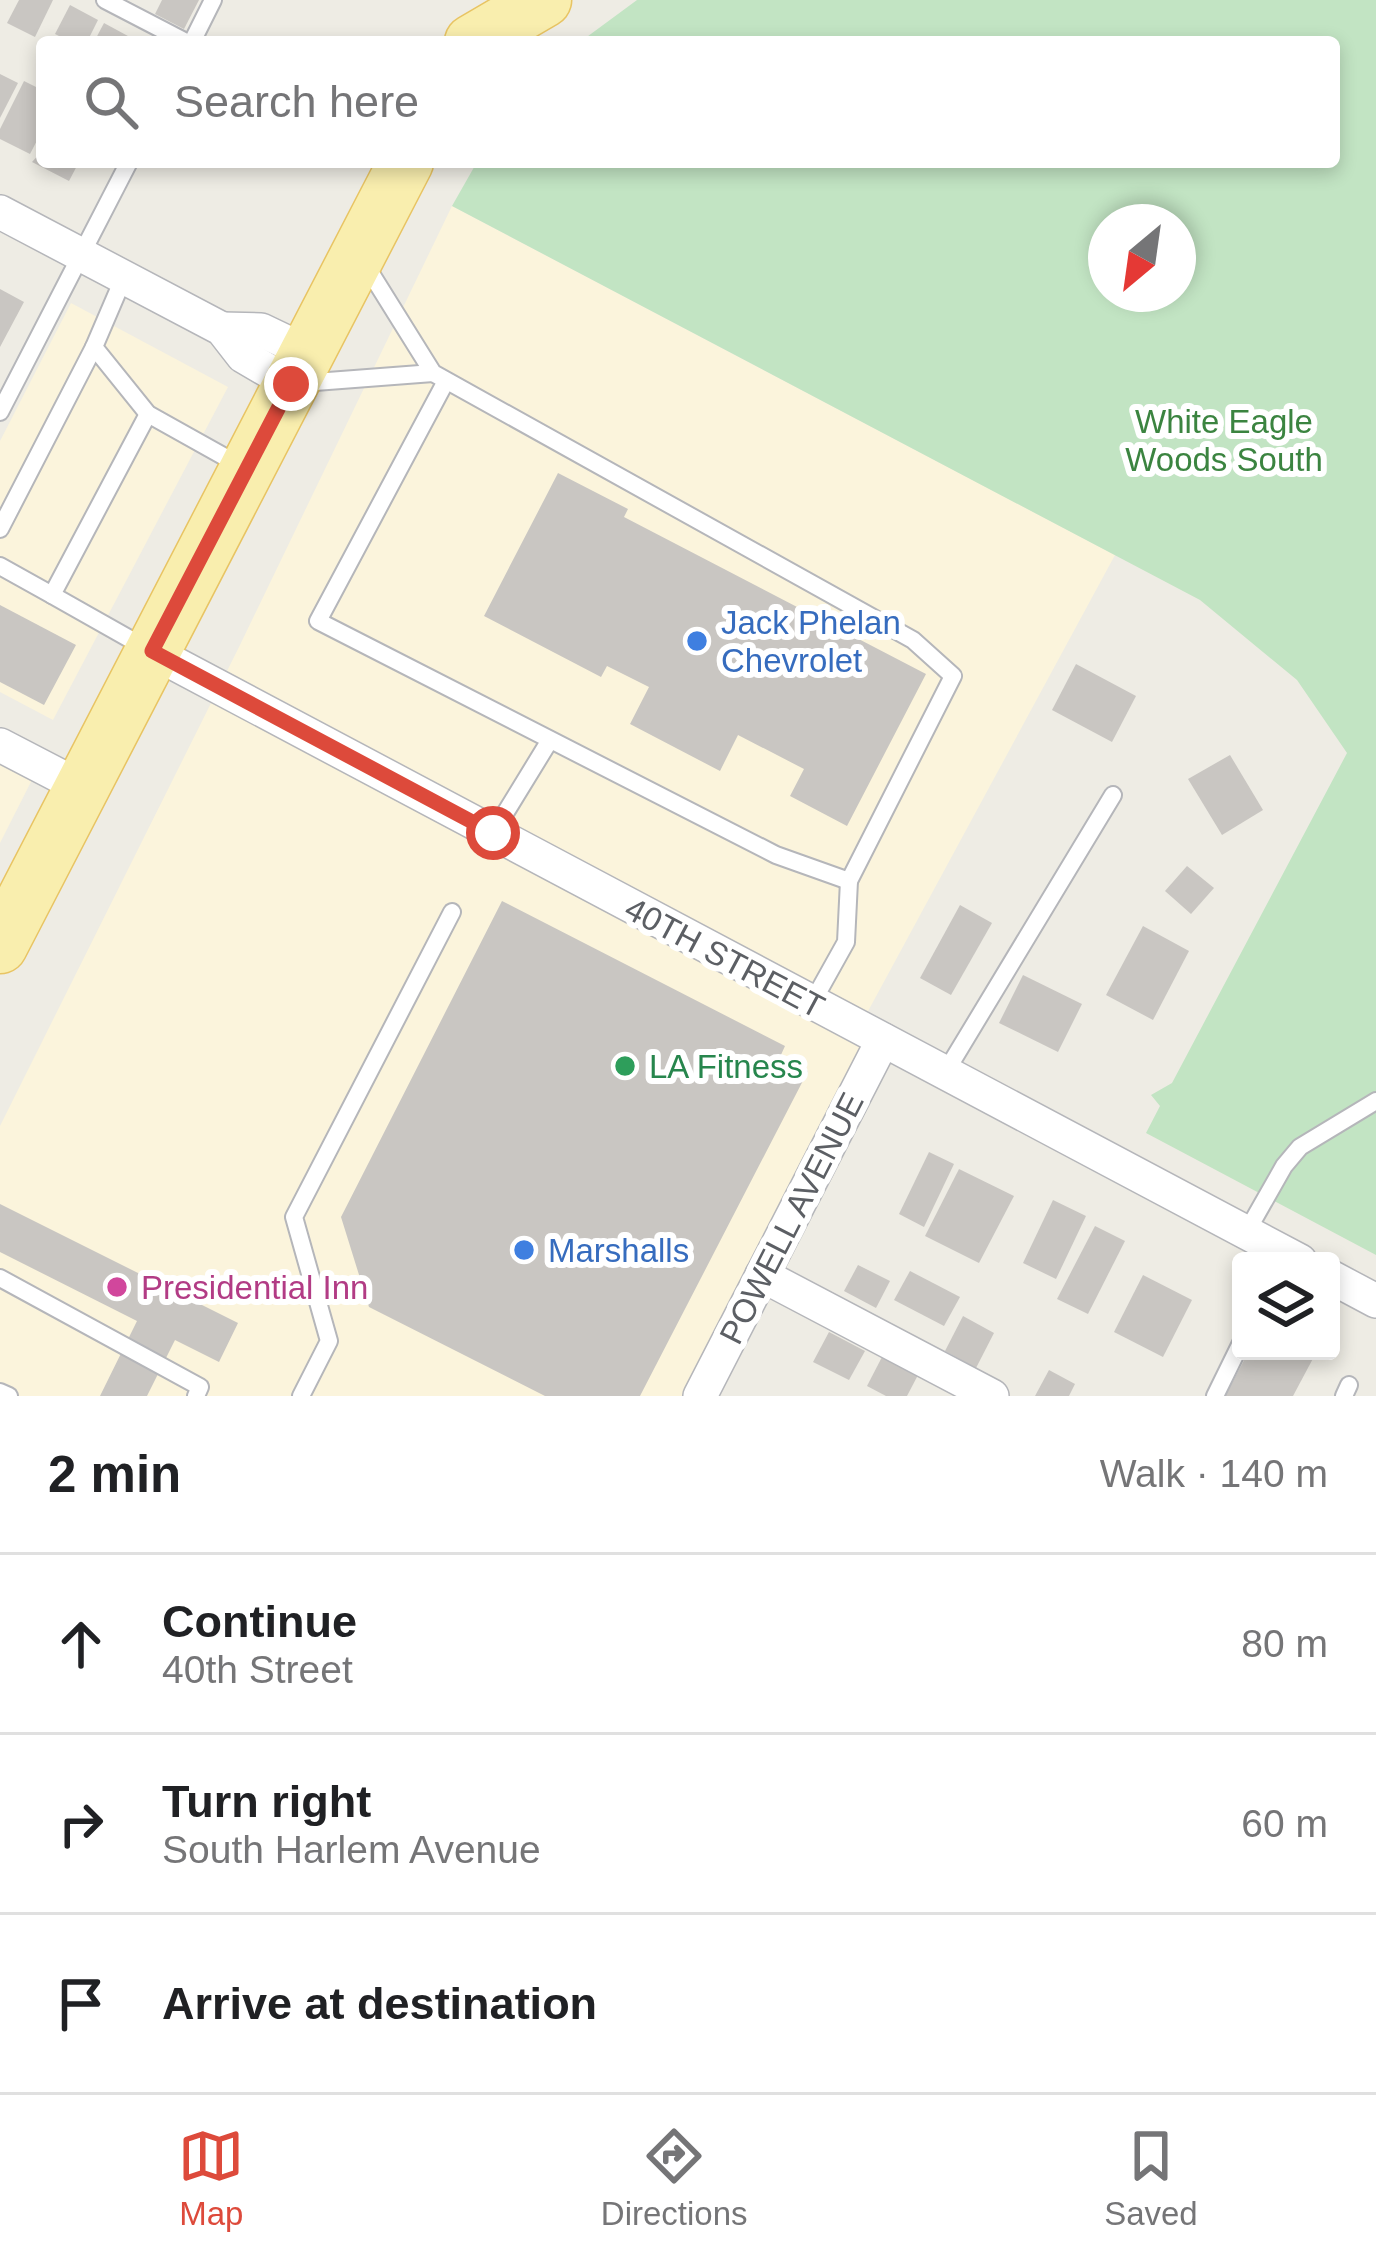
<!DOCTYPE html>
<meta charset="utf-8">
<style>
body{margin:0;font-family:Helvetica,sans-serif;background:#f6f6f6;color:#202124}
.controls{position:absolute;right:36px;bottom:36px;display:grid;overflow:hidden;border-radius:12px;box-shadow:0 6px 18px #0003}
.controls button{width:108px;height:108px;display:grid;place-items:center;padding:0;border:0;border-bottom:3px solid #e0e0e0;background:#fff;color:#202124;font:60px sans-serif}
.compass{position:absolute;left:1088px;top:204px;width:108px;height:108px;border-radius:50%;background:#fff;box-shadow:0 6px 18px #0003;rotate:209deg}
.stop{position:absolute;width:36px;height:36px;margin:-27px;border:9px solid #dd4a3b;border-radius:50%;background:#fff}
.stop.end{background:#dd4a3b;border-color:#fff;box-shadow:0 3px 12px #0008}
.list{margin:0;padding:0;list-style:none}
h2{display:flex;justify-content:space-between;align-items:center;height:156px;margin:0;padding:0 48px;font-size:51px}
h2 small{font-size:39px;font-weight:400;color:#757577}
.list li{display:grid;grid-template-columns:78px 1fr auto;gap:36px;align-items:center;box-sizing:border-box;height:180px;padding:0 48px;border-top:3px solid #e0e0e0}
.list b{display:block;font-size:45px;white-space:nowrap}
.list p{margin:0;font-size:39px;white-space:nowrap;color:#757577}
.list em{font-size:39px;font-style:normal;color:#757577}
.icon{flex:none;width:66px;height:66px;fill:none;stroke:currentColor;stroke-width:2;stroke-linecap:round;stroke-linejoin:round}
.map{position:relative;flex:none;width:1376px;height:1396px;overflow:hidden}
.search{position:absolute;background:#fff;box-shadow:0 6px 18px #0003;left:36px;right:36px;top:36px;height:132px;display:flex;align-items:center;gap:30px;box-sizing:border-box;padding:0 42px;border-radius:12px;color:#757577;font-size:45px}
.sheet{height:696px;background:#fff}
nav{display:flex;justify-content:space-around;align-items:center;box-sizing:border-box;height:168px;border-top:3px solid #e0e0e0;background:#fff;font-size:33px;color:#757577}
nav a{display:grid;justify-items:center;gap:6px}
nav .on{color:#dd4a3b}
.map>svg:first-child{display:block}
.commercial{fill:#fbf4dc}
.green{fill:#c2e4c3;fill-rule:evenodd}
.building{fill:#c9c6c2}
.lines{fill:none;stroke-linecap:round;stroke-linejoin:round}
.lane-casing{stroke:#b5b6ba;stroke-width:20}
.street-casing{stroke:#b5b6ba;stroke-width:36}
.primary-casing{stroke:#e8c463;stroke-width:57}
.lane{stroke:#fff;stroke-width:16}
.street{stroke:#fff;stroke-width:33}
.primary{stroke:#f9eeae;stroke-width:54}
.route{stroke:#dd4a3b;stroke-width:15}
.shop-dot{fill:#3f7fe0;stroke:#fff;stroke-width:4.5}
.leisure-dot{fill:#2e9e5b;stroke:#fff;stroke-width:4.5}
.hotel-dot{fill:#d1479c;stroke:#fff;stroke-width:4.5}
.labels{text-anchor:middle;stroke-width:12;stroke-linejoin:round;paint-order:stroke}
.park-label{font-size:33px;fill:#3b8440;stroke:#fff}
.shop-label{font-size:33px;fill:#366cbe;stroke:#fff;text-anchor:start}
.street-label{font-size:33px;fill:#5c5f64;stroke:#fff}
.leisure-label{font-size:33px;fill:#27864d;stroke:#fff;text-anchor:start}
.hotel-label{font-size:33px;fill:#b23c85;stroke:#fff;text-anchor:start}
</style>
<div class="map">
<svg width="1376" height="1396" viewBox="0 0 1376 1396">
<rect width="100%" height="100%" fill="#eeece4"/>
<g class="commercial">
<path d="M452,206L1115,555L860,1026L883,1040L699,1396H0V1126L240,645Z"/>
<path d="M71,303L228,387L53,720L0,692V441Z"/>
<path d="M0,751L37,770L0,843Z"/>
</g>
<path class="green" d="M637,0H1376V1255L1146,1133L1160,1106L1151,1095L1172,1083L1347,753L1297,680L1200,600L452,206L477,162H1334V42H580ZM1106,222H1178V294H1106Z"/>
<g class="building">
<path d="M19,0H53L35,37L7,23Z"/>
<path d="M162,0H199L184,29L155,14Z"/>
<path d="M70,5L98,20L87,42H71L55,34Z"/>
<path d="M104,23L139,42H94Z"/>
<path d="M0,74L18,83L0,118Z"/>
<path d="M24,81L42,90V131L30,154L0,139V129Z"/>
<path d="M42,151V162H79L69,181L32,162Z"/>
<path d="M0,289L24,302L0,347Z"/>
<path d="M558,473L628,509L624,517L926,674L847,826L790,796L804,769L738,735L720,771L630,724L649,687L607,666L601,677L484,616Z"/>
<path d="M0,605L76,645L44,705L0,682Z"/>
<path d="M1076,664L1136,696L1112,742L1052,710Z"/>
<path d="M1230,755L1263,810L1222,835L1188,779Z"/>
<path d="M1187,866L1214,888L1191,914L1165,891Z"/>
<path d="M502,901L785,1046L780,1057L808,1071L640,1396H545L369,1307L341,1217Z"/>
<path d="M960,905L992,923L951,995L920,978Z"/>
<path d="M1143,926L1189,951L1153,1020L1106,995Z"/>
<path d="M1023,975L1082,1004L1058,1052L999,1023Z"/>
<path d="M929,1152L954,1164L924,1227L899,1214Z"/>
<path d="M959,1169L1014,1196L979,1263L925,1236Z"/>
<path d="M1053,1200L1086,1216L1056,1279L1023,1263Z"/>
<path d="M0,1204L238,1323L219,1362L175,1340L147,1396H100L137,1321L0,1252Z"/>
<path d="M1095,1226L1125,1241L1088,1314L1057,1299Z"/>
<path d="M858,1265L890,1281L876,1308L844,1291Z"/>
<path d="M910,1271L960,1297L944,1326L894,1300Z"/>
<path d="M1143,1275L1192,1300L1163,1357L1114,1332Z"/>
<path d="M963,1316L994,1333L976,1368L945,1351Z"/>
<path d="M829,1332L865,1351L849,1380L813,1362Z"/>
<path d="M1249,1351H1317L1293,1396H1225Z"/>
<path d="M882,1357L918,1375L907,1396H886L867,1386Z"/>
<path d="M1049,1370L1075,1384L1069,1396H1035Z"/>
</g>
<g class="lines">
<defs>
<g id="lane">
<path d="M105,0L186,42"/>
<path d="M192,42L213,0"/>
<path d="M365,264L433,373L913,640L953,676L849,881L846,942L812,1003"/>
<path d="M124,277L94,347L148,414L241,466"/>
<path d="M446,381L318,621L776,855L849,881"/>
<path d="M302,383L433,373"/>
<path d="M0,412L129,162"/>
<path d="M0,529L94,347"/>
<path d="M0,566L52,595"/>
<path d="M144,647L52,595L148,414"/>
<path d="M493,833L550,740"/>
<path d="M945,1073L1113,795"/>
<path d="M1246,1233L1284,1166L1300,1147L1376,1101"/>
<path d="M0,1278L200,1387L196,1396"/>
<path d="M0,1392L9,1396"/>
<path d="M301,1396L329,1341L294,1217L452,912"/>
<path d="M1215,1396L1241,1343"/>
<path d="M1344,1396L1349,1385"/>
</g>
<g id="street">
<path d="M0,212L222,329L243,356L291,384"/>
<path d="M222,329L261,330L307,352"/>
<path d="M151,651L1300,1261"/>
<path d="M0,745L81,787"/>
<path d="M762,1275L992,1396"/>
<path d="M1331,1277L1376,1301"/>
<path d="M700,1396L883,1040"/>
</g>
<g id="primary">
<path d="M472,42L544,0"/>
<path d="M0,946L406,162"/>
</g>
</defs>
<use href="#lane" class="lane-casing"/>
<use href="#street" class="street-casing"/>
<use href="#primary" class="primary-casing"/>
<use href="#lane" class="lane"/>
<use href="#street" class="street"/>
<use href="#primary" class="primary"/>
</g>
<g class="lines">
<path class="route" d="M291,384L152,651L493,833"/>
</g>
<g class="shop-dot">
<circle cx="697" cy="641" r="12"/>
<circle cx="524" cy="1250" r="12"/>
</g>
<circle class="leisure-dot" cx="625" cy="1066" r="12"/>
<circle class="hotel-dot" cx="117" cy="1287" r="12"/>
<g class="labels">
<g class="park-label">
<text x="1224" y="433">White Eagle<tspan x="1224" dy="38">Woods South</tspan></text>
</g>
<g class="shop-label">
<text x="721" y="634">Jack Phelan<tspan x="721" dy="38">Chevrolet</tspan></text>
<text x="548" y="1262">Marshalls</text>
</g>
<g class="street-label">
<text transform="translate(725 957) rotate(28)" y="12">40TH STREET</text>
<text transform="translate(791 1218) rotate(-63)" y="12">POWELL AVENUE</text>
</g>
<g class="leisure-label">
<text x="649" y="1078">LA Fitness</text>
</g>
<g class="hotel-label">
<text x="141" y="1299">Presidential Inn</text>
</g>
</g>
</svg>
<div class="controls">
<button><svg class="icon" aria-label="layers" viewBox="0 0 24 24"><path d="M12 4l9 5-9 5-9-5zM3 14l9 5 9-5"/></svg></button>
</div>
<svg class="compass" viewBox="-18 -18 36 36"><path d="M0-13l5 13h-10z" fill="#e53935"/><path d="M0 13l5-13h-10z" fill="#757577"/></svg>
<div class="stop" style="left:493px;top:833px"></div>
<div class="stop end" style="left:291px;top:384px"></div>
<div class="search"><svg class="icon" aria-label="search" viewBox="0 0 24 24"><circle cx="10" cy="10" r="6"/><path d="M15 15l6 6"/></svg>Search here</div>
</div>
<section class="sheet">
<h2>2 min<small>Walk · 140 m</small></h2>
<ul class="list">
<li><svg class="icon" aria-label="ahead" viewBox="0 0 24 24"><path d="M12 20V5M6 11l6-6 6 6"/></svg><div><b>Continue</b><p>40th Street</p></div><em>80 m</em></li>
<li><svg class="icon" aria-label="right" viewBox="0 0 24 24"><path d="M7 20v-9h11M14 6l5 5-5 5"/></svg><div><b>Turn right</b><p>South Harlem Avenue</p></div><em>60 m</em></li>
<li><svg class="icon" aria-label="arrive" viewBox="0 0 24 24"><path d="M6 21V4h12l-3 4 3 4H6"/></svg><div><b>Arrive at destination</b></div></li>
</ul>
</section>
<nav>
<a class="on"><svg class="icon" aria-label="map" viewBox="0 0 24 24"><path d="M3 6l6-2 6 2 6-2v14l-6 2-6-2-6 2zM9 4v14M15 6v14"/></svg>Map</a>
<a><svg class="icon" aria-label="directions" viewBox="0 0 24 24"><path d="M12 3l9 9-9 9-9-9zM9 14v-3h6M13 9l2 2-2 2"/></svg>Directions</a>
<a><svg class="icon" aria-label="saved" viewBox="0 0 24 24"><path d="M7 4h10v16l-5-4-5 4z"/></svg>Saved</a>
</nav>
